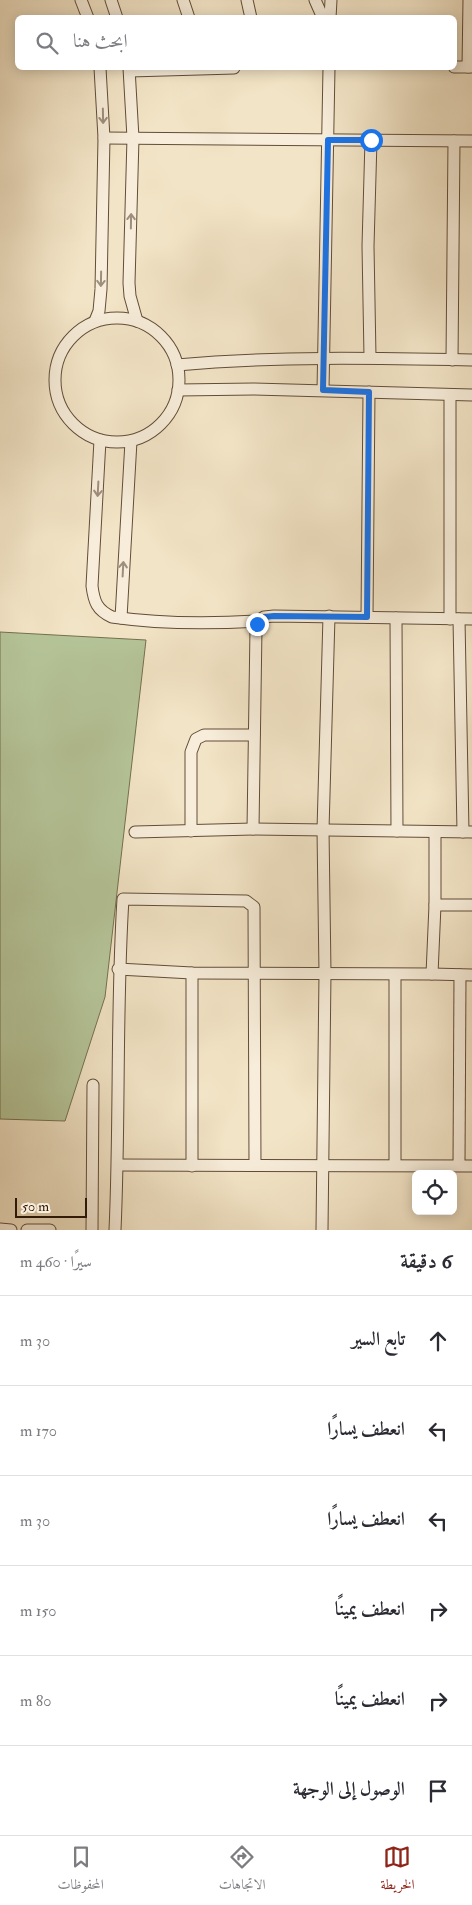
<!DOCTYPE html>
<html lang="ar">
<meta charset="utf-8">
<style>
body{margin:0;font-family:"IM FELL Double Pica",Amiri,serif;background:#f2f2f3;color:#2b2b33;direction:rtl}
.controls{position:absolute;right:15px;bottom:15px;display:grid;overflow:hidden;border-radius:8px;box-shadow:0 2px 12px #0003}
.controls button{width:45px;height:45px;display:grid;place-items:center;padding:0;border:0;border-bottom:1px solid #e1e1e2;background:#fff;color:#2b2b33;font:25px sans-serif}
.scale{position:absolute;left:15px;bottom:12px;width:72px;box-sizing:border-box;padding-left:5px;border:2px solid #321b08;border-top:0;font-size:14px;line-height:18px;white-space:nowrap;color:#321b08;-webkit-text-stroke:4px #f7edda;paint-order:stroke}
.stop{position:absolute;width:15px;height:15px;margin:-11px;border:4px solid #1a73e8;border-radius:50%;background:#fff}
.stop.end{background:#1a73e8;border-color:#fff;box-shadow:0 1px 5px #0008}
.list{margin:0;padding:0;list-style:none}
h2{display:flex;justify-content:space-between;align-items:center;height:65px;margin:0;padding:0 20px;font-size:21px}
h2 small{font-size:16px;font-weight:400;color:#7c7c81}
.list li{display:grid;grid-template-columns:32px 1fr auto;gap:15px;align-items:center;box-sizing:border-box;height:90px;padding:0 20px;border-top:1px solid #e1e1e2}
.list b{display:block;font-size:19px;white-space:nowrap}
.list em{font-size:16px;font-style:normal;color:#7c7c81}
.icon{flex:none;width:28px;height:28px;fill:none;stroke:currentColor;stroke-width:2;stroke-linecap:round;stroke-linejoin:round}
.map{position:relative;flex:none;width:472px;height:1230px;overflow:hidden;direction:ltr}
.search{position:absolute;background:#fff;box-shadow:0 2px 12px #0003;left:15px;right:15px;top:15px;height:55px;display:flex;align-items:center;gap:12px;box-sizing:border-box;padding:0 18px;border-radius:8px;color:#7c7c81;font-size:19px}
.sheet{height:605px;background:#fff}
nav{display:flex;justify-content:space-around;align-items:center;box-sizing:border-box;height:70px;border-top:1px solid #e1e1e2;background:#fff;font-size:14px;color:#7c7c81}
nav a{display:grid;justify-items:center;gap:2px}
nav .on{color:#8f2418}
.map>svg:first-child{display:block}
.green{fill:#b5c599;stroke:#747050}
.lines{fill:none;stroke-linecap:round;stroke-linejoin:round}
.street-casing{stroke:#624d38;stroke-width:13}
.street{stroke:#f7edda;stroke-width:11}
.oneway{stroke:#9e8e7c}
.route{stroke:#1a73e8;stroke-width:6}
</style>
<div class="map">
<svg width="472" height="1230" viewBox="0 0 472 1230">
<rect width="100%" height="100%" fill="#f2e4c6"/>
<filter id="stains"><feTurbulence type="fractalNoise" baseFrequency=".004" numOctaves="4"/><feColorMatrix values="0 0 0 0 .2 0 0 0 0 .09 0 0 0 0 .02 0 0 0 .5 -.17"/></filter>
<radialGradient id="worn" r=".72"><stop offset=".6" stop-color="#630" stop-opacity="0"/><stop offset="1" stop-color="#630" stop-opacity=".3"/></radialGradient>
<path class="green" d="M0,632L146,640L105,997L65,1121L0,1119Z"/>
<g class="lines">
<defs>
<g id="street">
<path d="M81,0L88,18"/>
<path d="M111,0L117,18"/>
<path d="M183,0L189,18"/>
<path d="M247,0L251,18"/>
<path d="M315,0L323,18"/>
<path d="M330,18L331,0"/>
<path d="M454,67H472"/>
<path d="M468,67L469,0"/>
<path d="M129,68L133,138L129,283L130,296L137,321"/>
<path d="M130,71L234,68"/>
<path d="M104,138L472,141"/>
<circle cx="117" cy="380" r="62"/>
<path d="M95,321L99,311L101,289L104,138L100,68"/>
<path d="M370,357L368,246L371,140"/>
<path d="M452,360L454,141"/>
<path d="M177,365C275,356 373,358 472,360"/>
<path d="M178,390L254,389L472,395"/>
<path d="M323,390L329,68"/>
<path d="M450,395V619"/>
<path d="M100,440L92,586C94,602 97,610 112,617C161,624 209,624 258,621L264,617L274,616L472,619"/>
<path d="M367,617L369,392"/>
<path d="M121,618L131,441"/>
<path d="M396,618L397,831"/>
<path d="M459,619L463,832"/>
<path d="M253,829L256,628L258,621"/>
<path d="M191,831V752L196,739L204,735H254"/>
<path d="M135,832L253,829L472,832"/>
<path d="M435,905H472"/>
<path d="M118,969L192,973L432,974L472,975"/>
<path d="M192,973V1166"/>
<path d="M432,974L435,905V832"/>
<path d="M118,1165L472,1166"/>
<path d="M395,1165V975"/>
<path d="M459,1165L460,975"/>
<path d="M0,1229L11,1230"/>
<path d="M27,1230H50"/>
<path d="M92,1230L93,1085"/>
<path d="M115,1230C120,1120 116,1009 123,899L246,901L254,907L255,1165"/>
<path d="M322,1230L325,973L323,830L329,616"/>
</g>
</defs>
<use href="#street" class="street-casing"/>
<use href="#street" class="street"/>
</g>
<defs><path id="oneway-shaft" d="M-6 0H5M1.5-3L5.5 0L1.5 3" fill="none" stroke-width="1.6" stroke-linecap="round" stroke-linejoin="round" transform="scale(1.25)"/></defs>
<g class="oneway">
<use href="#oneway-shaft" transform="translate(103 116) rotate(89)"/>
<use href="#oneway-shaft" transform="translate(131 221) rotate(-89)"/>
<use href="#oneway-shaft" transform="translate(101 279) rotate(91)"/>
<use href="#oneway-shaft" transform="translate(98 489) rotate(93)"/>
<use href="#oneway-shaft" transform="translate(123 569) rotate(-87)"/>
</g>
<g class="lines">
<path class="route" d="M257,624L264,617L274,616L367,617L369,392L323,390L328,140H371"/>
</g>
<rect width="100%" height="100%" filter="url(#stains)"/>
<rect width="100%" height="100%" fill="url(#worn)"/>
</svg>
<div class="controls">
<button><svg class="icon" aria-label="locate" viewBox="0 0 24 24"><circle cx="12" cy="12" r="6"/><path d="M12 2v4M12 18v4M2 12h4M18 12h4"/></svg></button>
</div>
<div class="scale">50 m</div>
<div class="stop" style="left:371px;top:140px"></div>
<div class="stop end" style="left:257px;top:624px"></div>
<div class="search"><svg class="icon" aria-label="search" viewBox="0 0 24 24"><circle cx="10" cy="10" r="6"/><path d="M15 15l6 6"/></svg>ابحث هنا</div>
</div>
<section class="sheet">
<h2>6 دقيقة<small>سيرًا · 460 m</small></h2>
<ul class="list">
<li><svg class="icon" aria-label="ahead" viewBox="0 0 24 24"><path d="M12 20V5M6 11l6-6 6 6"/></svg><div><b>تابع السير</b></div><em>30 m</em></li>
<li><svg class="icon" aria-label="left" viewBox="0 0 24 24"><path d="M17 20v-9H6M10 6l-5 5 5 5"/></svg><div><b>انعطف يسارًا</b></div><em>170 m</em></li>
<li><svg class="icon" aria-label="left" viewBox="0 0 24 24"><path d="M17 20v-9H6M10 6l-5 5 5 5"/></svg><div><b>انعطف يسارًا</b></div><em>30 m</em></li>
<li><svg class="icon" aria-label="right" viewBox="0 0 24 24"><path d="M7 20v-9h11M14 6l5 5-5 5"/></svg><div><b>انعطف يمينًا</b></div><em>150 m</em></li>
<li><svg class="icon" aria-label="right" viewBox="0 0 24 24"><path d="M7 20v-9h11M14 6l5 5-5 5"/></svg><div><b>انعطف يمينًا</b></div><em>80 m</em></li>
<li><svg class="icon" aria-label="arrive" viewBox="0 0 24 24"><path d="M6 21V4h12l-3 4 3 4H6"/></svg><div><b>الوصول إلى الوجهة</b></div></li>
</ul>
</section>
<nav>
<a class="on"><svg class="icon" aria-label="map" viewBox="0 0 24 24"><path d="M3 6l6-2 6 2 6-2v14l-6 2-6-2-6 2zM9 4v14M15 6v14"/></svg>الخريطة</a>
<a><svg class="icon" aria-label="directions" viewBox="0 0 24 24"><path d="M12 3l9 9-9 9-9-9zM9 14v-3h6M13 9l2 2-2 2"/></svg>الاتجاهات</a>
<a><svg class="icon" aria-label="saved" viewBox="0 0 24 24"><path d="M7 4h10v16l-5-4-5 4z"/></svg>المحفوظات</a>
</nav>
